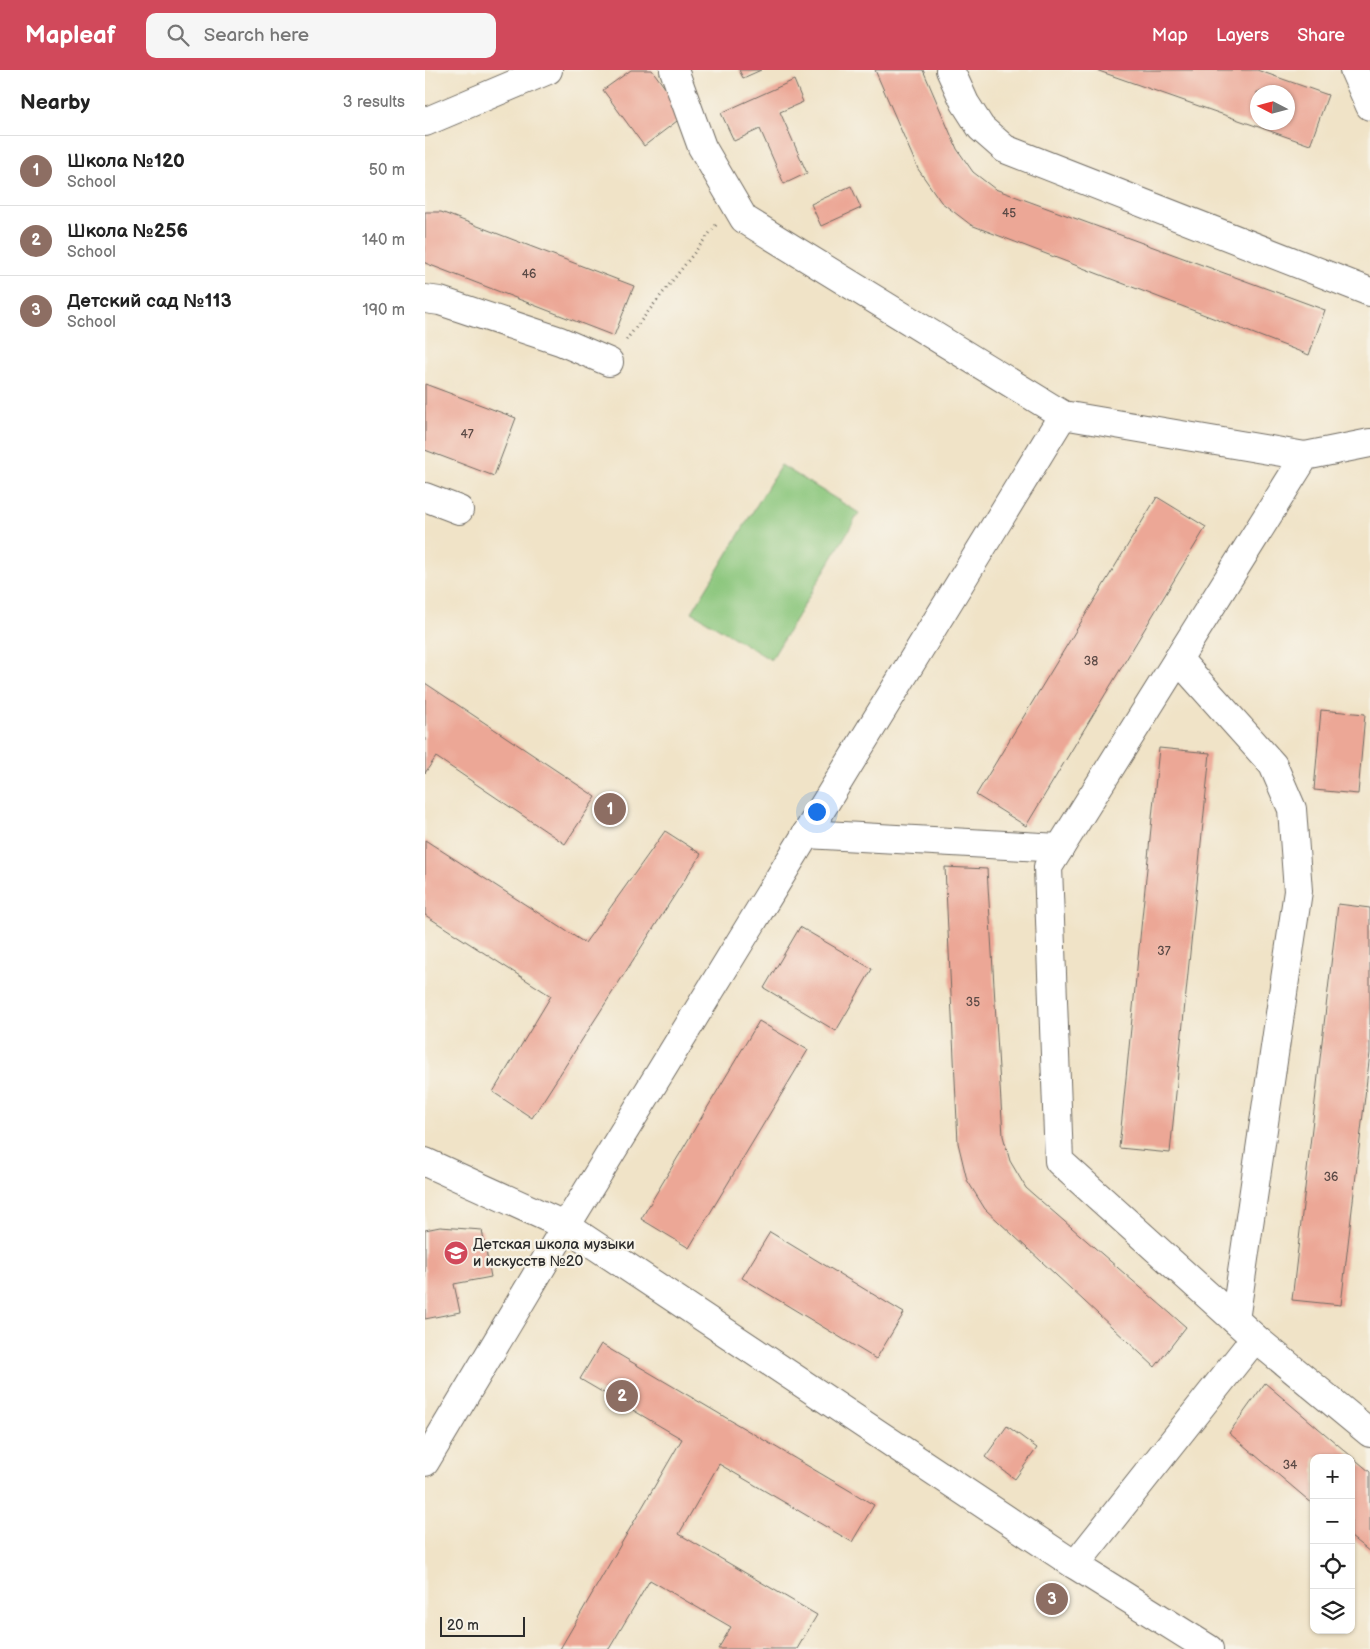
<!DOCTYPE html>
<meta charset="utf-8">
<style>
body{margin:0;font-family:"Balsamiq Sans",sans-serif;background:#f6f6f6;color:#222}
.controls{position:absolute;right:15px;bottom:15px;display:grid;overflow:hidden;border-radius:10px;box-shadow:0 1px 4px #0004}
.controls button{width:45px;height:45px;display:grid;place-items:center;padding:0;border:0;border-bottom:1px solid #e0e0e0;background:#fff;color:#222;font:25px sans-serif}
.compass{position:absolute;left:825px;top:15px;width:45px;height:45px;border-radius:50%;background:#fff;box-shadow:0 1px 4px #0004;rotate:276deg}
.scale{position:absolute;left:15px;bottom:12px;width:85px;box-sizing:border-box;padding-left:5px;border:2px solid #2b2b2b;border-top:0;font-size:14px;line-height:18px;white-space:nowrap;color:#2b2b2b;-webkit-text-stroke:4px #f7f3e8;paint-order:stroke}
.you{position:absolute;left:391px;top:741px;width:18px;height:18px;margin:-12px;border:4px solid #fff;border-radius:50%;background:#1a73e8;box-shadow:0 0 0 8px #1a73e833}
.badge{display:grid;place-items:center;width:32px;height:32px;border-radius:50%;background:#d1495b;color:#fff;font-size:16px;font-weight:700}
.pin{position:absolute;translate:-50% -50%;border:2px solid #fff;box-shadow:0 1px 5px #0006}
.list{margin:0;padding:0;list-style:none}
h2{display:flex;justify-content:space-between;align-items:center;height:65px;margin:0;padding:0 20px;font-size:21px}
h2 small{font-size:16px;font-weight:400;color:#767676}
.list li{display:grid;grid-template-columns:32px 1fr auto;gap:15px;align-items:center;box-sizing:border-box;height:70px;padding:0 20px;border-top:1px solid #e0e0e0}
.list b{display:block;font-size:19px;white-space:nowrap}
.list p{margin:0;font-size:16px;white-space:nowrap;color:#767676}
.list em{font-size:16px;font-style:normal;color:#767676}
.icon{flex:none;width:28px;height:28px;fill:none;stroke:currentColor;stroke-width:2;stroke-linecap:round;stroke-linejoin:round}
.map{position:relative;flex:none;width:945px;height:1579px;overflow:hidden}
header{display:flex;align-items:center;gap:30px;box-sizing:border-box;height:70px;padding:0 25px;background:#d1495b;color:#fff}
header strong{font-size:24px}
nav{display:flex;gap:28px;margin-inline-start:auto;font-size:18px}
.search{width:350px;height:45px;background:#f6f6f6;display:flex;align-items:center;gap:12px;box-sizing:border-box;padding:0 18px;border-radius:10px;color:#767676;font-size:19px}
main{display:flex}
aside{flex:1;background:#fff}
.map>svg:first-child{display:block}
.green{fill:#8ac67b;stroke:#5a7853}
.building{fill:#eca796;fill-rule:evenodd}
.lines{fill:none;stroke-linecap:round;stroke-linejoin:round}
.minor-casing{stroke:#706b62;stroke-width:30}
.path{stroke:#706b62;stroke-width:3;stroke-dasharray:1 4;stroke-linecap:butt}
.minor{stroke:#fff;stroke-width:28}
.labels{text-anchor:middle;stroke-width:4.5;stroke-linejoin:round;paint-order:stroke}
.number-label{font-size:12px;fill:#5b4a46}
.poi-label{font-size:15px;fill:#2b2b2b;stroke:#f7f3e8;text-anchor:start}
</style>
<header>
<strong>Mapleaf</strong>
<div class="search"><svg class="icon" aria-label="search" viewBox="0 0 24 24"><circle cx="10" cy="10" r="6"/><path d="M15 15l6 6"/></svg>Search here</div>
<nav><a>Map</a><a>Layers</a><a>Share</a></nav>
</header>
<main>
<aside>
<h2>Nearby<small>3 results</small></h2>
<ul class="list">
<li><span class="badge" style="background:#8d6e63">1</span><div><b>Школа №120</b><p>School</p></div><em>50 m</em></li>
<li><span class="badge" style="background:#8d6e63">2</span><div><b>Школа №256</b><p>School</p></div><em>140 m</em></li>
<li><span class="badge" style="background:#8d6e63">3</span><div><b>Детский сад №113</b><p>School</p></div><em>190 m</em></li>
</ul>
</aside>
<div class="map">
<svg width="945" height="1579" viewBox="0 0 945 1579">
<rect width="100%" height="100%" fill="#f7f3e8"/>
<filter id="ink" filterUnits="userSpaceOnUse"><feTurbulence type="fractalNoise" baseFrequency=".02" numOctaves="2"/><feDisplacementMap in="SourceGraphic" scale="10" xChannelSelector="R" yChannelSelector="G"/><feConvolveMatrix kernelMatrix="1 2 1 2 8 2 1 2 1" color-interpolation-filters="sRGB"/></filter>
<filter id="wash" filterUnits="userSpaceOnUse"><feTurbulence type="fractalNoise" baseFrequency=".0096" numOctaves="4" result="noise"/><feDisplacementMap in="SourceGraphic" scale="20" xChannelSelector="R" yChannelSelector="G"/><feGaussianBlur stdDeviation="1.12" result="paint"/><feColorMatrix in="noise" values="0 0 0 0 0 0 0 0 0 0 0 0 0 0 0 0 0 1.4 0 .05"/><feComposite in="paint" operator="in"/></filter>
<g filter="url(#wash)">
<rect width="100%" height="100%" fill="#f0e3c7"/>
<path class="green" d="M356,395L434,443L346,590L267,542Z"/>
<g id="blocks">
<g class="building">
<path d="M206,0H227L260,45L219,76L178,20Z"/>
<path d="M314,0H336L318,8Z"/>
<path d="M450,0H498L532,79L548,102L570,119L900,240L884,285L546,155L516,132L493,99Z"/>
<path d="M671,0H832L903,25L885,75ZM832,22H862V52H832Z"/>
<path d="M369,10L378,32L355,42L382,103L359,114L335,59L309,71L296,43Z"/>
<path d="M426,116L436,138L396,156L386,134Z"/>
<path d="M0,142H16L209,216L189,266L0,193Z"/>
<path d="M0,314L91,348L69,406L0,380Z"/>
<path d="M732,427L781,457L601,756L551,725Z"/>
<path d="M0,613L171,727L140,774L11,687L0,703Z"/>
<path d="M896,640L940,644L933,724L889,720Z"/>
<path d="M734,678L785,683L745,1083L694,1078Z"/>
<path d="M240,761L276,784L107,1048L68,1022L126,926L0,845V770L160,873Z"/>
<path d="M520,797L562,799L578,1066L585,1091L601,1118L761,1257L730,1297L560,1139L542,1110L533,1073Z"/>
<path d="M913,834L945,838V983L916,1235L867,1230Z"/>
<path d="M375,857L447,899L411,961L339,918Z"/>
<path d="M334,951L383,980L264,1178L216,1149Z"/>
<path d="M15,1157L57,1160L66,1207L29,1214L35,1242L0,1249V1160Z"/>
<path d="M345,1162L479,1243L451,1289L317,1208Z"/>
<path d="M176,1274L449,1435L427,1472L294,1394L254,1464L392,1545L372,1579H293L306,1557L225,1510L184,1579H135L257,1369L155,1309Z"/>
<path d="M840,1313L945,1402V1482L926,1467V1388H889V1435L804,1363Z"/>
<path d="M582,1356L612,1378L590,1409L560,1387Z"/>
</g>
</g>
</g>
<g filter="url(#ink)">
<use href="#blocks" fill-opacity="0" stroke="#706b62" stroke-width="1"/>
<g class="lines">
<defs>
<g id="minor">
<path d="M249,0L277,77L319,149L638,345L880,386"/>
<path d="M525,0L540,33L556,58L580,79L945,222"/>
<path d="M929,0L945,36"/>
<path d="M0,52L123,0"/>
<path d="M0,229L15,231L135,271L184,292"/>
<path d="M945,373L880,386L623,797L634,1091L830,1268L945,1363"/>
<path d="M0,427L34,440"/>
<path d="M753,589L848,695L867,739L873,821L810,1250"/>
<path d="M381,764L635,778"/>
<path d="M0,1092L141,1156L650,1495L784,1579"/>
<path d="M0,1392L141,1156L638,345"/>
<path d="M650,1495L830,1268"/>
</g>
</defs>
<use href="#minor" class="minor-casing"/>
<path class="path" d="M201,270L291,155"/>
<use href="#minor" class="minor"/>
</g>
</g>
<defs>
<symbol id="school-disc" viewBox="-11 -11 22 22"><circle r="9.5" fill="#d1495b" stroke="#f7f3e8"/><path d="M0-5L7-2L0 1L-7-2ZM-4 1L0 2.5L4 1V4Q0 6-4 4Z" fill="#fff"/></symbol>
</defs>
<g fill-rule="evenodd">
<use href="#school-disc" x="17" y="1169" width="28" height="28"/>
</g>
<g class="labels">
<g class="number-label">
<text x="584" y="147">45</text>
<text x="104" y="208">46</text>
<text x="42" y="368">47</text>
<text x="666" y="595">38</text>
<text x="739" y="885">37</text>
<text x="548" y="936">35</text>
<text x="906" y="1111">36</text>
<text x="865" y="1399">34</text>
</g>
<g class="poi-label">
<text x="48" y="1179">Детская школа музыки<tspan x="48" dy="17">и искусств №20</tspan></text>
</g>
</g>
</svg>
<div class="controls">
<button>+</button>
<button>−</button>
<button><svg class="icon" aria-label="locate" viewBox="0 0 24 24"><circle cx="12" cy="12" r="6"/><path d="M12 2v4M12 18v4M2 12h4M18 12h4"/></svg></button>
<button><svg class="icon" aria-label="layers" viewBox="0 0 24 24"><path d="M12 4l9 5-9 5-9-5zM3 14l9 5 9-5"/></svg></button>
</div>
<svg class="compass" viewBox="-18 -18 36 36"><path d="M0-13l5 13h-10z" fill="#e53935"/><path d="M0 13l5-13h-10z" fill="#767676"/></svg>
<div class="scale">20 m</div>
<div class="you"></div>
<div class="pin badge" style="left:185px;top:739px;background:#8d6e63">1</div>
<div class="pin badge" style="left:197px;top:1326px;background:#8d6e63">2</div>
<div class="pin badge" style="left:627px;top:1529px;background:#8d6e63">3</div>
</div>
</main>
